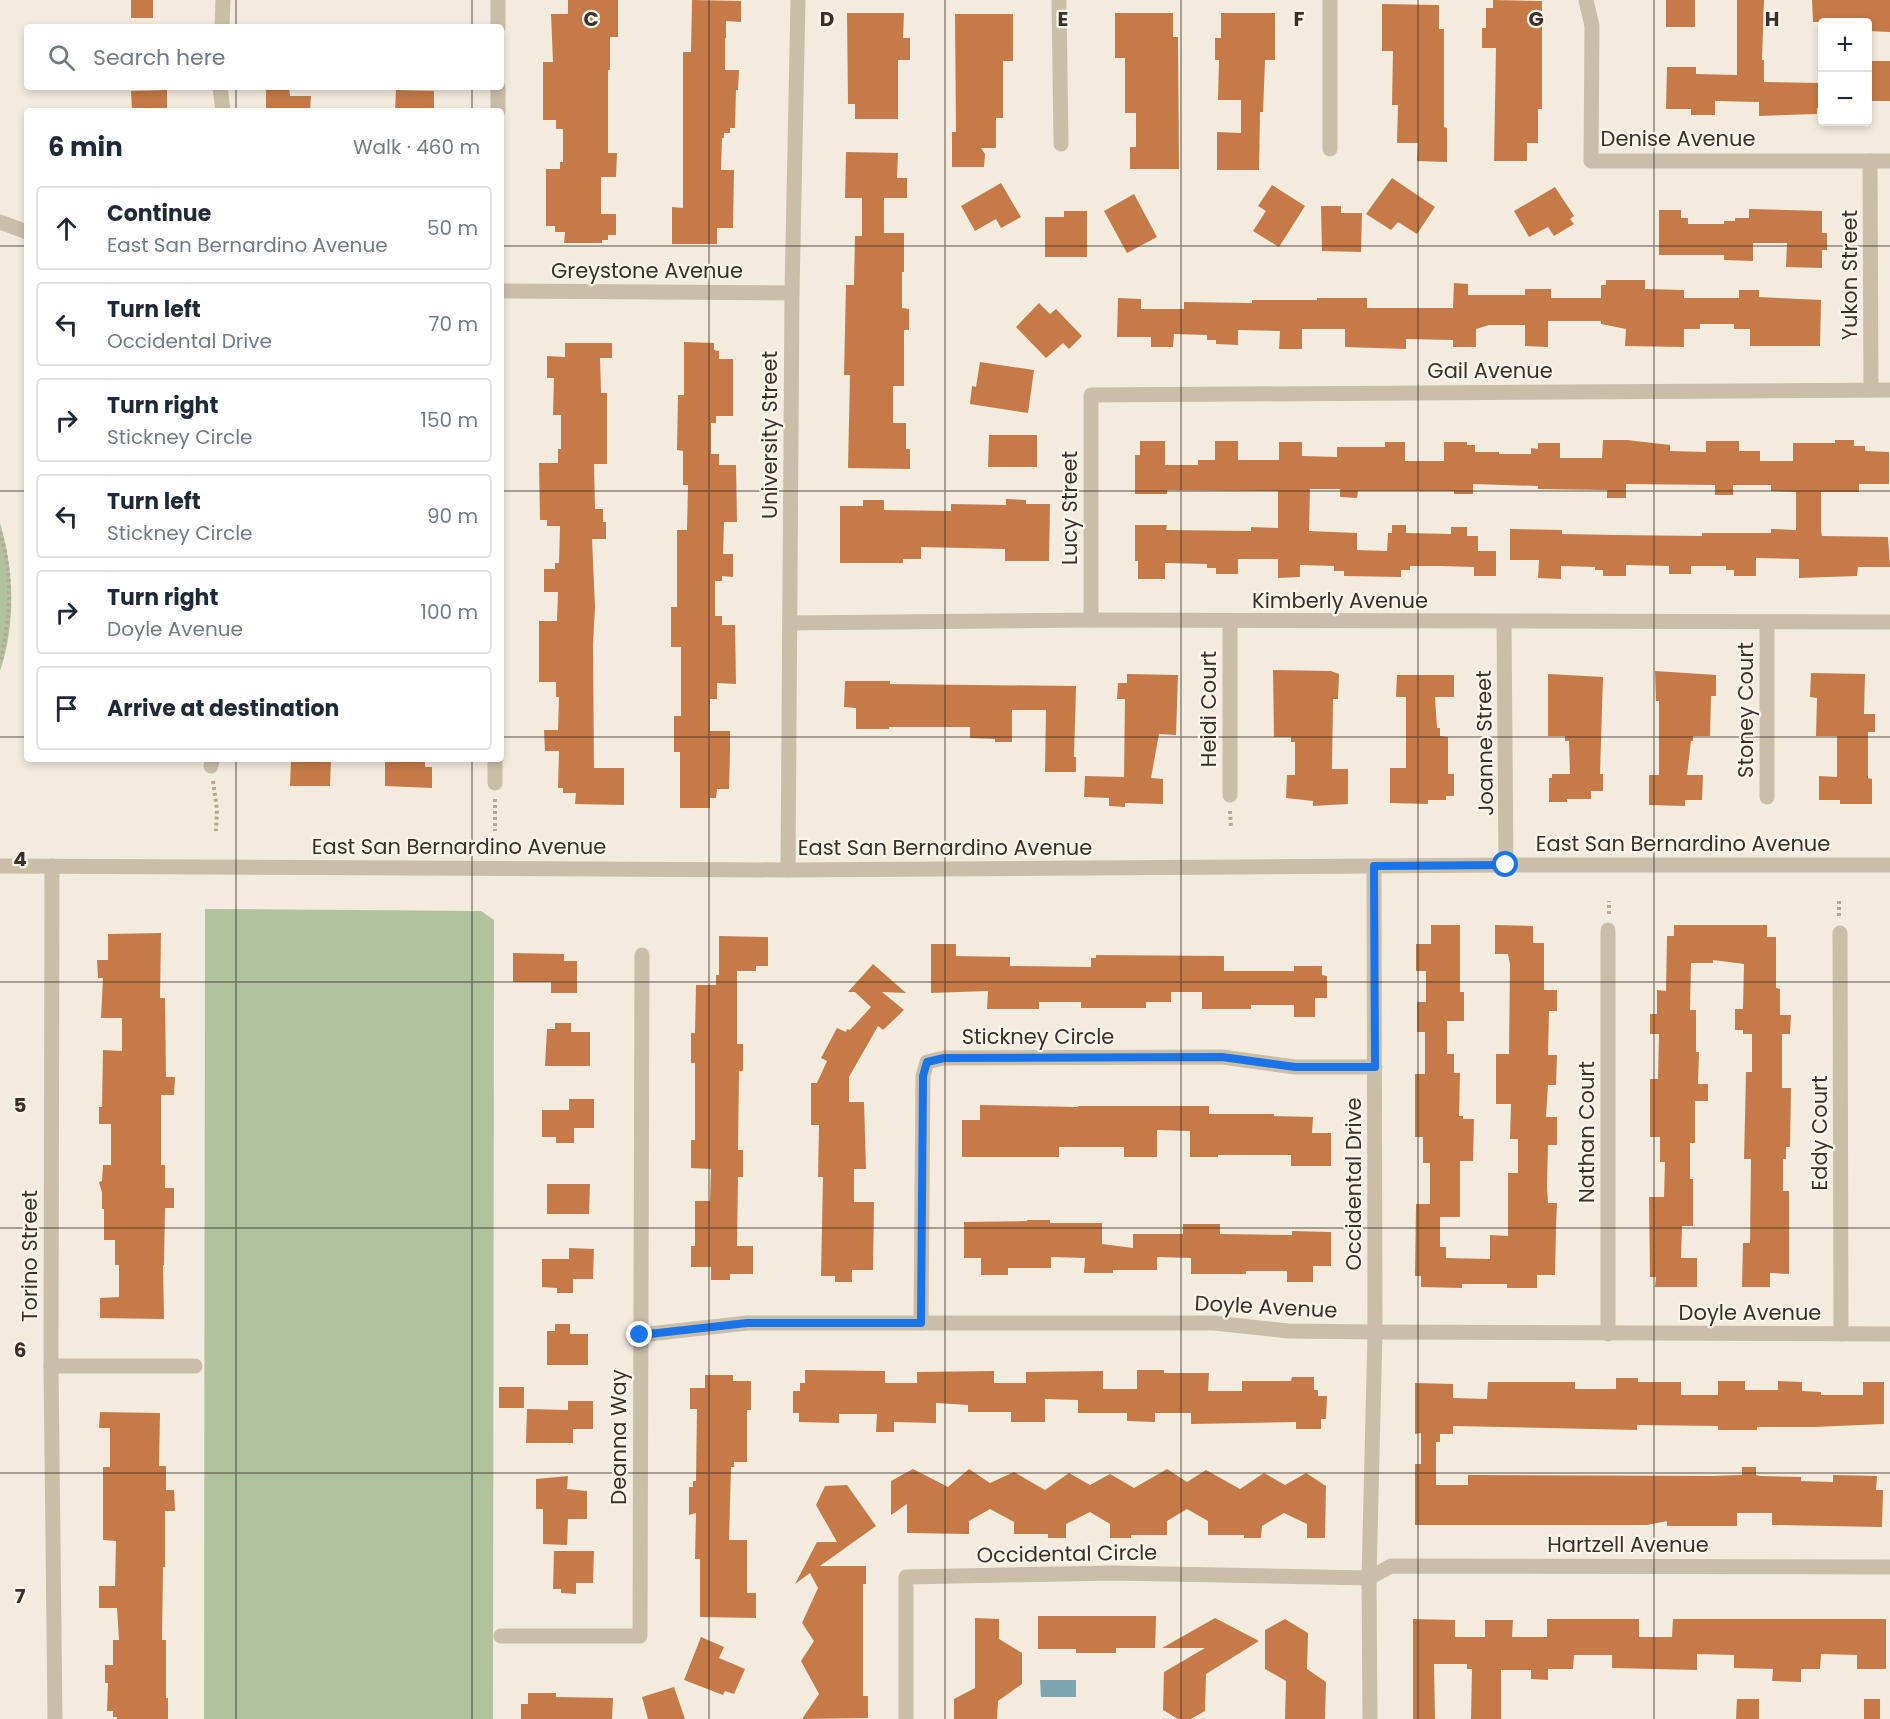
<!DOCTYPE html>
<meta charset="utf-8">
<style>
body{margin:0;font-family:Poppins,sans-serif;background:#f2f2f3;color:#1f2937}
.controls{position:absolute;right:18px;top:18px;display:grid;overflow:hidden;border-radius:6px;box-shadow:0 3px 9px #0003}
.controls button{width:54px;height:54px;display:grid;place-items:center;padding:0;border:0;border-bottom:2px solid #e0e1e3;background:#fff;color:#1f2937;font:30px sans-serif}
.stop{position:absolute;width:18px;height:18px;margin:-14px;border:4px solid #1a73e8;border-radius:50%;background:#fff}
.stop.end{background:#1a73e8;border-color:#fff;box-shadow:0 2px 6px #0008}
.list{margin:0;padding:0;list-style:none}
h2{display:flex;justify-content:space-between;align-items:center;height:78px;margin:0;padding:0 24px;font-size:26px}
h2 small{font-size:20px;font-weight:400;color:#747a83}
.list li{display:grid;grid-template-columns:39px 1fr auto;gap:18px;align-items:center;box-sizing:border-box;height:84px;margin:0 12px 12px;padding:0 12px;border:2px solid #e0e1e3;border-radius:6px}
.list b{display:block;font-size:22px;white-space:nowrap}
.list p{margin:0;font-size:20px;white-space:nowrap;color:#747a83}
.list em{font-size:20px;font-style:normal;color:#747a83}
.icon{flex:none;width:33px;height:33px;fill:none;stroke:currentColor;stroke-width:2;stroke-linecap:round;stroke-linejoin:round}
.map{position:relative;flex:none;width:1890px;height:1719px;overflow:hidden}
.search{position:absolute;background:#fff;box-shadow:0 3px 9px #0003;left:24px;top:24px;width:480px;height:66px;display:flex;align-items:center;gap:15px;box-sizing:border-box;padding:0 21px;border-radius:6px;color:#747a83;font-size:22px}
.panel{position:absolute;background:#fff;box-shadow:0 3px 9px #0003;left:24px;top:108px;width:480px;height:654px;border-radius:6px}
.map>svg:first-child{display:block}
.green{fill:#b0c29e}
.water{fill:#7da6b0}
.building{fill:#c67a48}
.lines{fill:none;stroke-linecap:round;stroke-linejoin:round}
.path{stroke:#b7a894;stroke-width:4;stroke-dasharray:3 3;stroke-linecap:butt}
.minor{stroke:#cbbea9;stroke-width:15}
.route{stroke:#1a73e8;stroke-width:8}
.grid{fill:none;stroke:#383029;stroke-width:1.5;stroke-opacity:0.55}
.labels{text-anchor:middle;stroke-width:4.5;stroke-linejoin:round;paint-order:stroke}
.street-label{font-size:21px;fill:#383029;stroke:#faf5eb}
.grid-label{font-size:20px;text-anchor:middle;font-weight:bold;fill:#383029;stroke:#faf5eb;stroke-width:4.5;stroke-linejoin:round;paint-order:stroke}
</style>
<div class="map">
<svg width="1890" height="1719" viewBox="0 0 1890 1719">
<rect width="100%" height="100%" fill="#f3ecde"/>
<g class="green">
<path d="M0,523C14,572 16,623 0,671Z"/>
<path d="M205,909L481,911L494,920L493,1719H204Z"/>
</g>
<path class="water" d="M1040,1680H1076V1697H1041Z"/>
<g class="building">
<rect x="131" y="0" width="22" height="18"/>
<path d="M568,0H618V37H610V70H608V153H617L616,177H601V214H616V235H608V240H602V243H564L565,232H555V226H546V169H560V162H563V129H556V120H543V62H553L551,14H568Z"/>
<path d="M692,0L741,1V22L726,21V38H725V70H739L738,90H736L735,128H730V133H724V138H722L721,170H734L733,228H717V244H672V207L683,208V52H691Z"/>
<path d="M1493,0L1542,1V109H1538V143H1527V161H1494L1496,48H1482V28H1486V8H1493Z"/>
<rect x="1666" y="0" width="29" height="27"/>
<path d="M1737,0H1764L1762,60H1764V82L1822,83V108H1817V114L1759,116V102L1715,101V115H1691V109H1666L1667,67H1696V74L1737,75Z"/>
<path d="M1812,0H1890V32L1868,31V22H1813Z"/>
<path d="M1382,4L1439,5V29H1444V127L1447,128V162L1417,161L1418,143H1397L1398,105H1392L1393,51H1382Z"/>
<path d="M847,13H904L903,38H910V60H898V119H855V104H848Z"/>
<path d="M1115,13H1173V37H1178L1179,169H1130V147H1136V113H1125V58H1115Z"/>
<path d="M1221,13H1275V60H1265L1263,112H1260L1259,170H1217V132L1241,133V100H1218L1219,60H1215V38H1221Z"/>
<path d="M955,14H1013V61H1003V118H996V148H981L985,154L984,167H952V132H956Z"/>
<rect x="1870" y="61" width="20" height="40"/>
<path d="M266,87H289L290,96H311L310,111H266Z"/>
<path d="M167,90V111H132L131,91Z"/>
<path d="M396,90L434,91V111H395Z"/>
<path d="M846,152L898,153L897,178H907V198H884V233H904V272H902V308L909,309V330H904V386H893V423H906V449H910V469L848,468L850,375H844L846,285H854L855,236H862V198H845Z"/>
<path d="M1392,178L1435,207L1417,234L1398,222L1391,230L1366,214Z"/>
<path d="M1001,183L1021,217L1001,228L996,219L975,231L961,206Z"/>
<path d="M1272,185L1305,206L1279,247L1253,231L1266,211L1258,206Z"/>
<path d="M1555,187L1574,216L1570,219L1574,224L1554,236L1548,227L1529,237L1514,211Z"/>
<path d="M1134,194L1157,237L1127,253L1104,211Z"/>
<path d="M1321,206H1341V213H1362L1361,252L1322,251Z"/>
<path d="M1749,209L1822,211V233H1827V250H1822V268L1786,267L1787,243H1753V261L1724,260V255H1659V210H1681V218H1688V224H1724V221H1735V218H1749Z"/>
<path d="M1064,211H1087V257H1045V217H1064Z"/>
<path d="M1606,280H1645V289L1684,290V298H1739V290H1759V297L1821,300L1820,346H1750V329H1734V324H1700V329H1684V347L1625,346L1626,329L1601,324V321H1548V347L1525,346V325H1489L1476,329V347H1453V340L1406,339V349L1345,347V329H1302V349H1279L1280,331L1238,330V345L1216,344V340H1207V335L1174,334L1173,347H1151V337H1117L1118,298L1141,299V309H1184V302L1252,303V300H1317V298H1367V308H1453L1454,283L1468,284V295H1525V289H1551V298H1601V285H1606Z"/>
<path d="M1039,303L1050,314L1056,309L1082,336L1069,349L1063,343L1046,358L1016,327Z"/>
<path d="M684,342L714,343V350L719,351V359H733V416H716V423H711V454H719V465H736L737,522H724L723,554H733V577L722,576V581H715V616H722V625H735L736,684L717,683V699H710V731H730V752L729,789H717L716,798H710V808H680V752H674V716H681V647H671V607H677V530H687L688,485H683V451L677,450L678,395H684Z"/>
<path d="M565,343H612V358H600L601,393H607V464H594L595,509H603V522H606V539H592L595,607L593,645L594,768H624V805L575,804L576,793H563V788H558L559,751H545L544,730H558L559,697H556V682H539V621H557L558,592H544V569H555V563H559L560,526H547V520H540L539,463H558V449H561V415H553L554,378H547V356L565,357Z"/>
<path d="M980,362L1034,370L1028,413L970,404L972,386L976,387Z"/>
<path d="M989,435H1037V467H988Z"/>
<path d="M1603,440H1627L1670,445V451L1706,452V441H1739V451H1760V461H1793V443H1835V440H1854V446H1865V451L1889,452V484H1859V492H1821V530L1822,536L1888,537L1890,567H1858L1857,576L1799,578V559L1756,558V576H1734V570H1726V566H1691V574H1669V566L1626,565V576H1603V570H1595V567L1561,566V579L1538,578L1539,560H1510V529L1562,530V534L1617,535L1702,536V533H1771V529L1796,530V492L1771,491V485H1733V495H1715V485L1626,484V498H1607V490L1538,489V486L1473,484V494H1454V491H1358L1357,498L1340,497V489H1310L1309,531L1357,533V550L1387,551L1388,533H1392V525H1406V533L1451,534V527H1467V536H1478V551H1496V576H1474V567L1441,566H1410V570H1401V577L1344,576V571H1334V566L1300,565V577L1278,578V559H1238V574H1216V568H1207V564L1165,563V579H1138V561H1135V525H1167L1166,530L1251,531V527L1278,528V491L1167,490V494H1135V455H1140V441H1165V465H1198V460H1215V441H1238V460H1279V442H1302V456L1337,457V447H1385V442H1405V461H1444V442H1467V445H1475V452H1499V454H1531V448L1538,449V443H1560V458H1602Z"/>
<path d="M1006,499L1026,500V504H1050L1049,561H1005V549L921,547V559H903V563H840V506H863V500H884V510L951,511V504L1006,505Z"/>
<path d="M1273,670L1331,671L1339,674L1338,699H1333L1332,769H1348V804L1313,806V801L1286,798L1287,775H1295V742H1291V737H1274Z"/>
<path d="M1655,671L1716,675V696H1711L1710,736H1693V741H1691L1687,775H1703L1702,800H1685V806L1649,805V775H1659V701H1656Z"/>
<path d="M1811,673L1865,674L1864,714H1875V732H1868V778L1872,779V804H1840V800H1819V776L1837,777V736H1816L1817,698L1810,697Z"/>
<path d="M1127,674L1178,675L1176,735L1159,734L1151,778L1163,779V804L1125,803V807L1109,806V798L1084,797L1085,776L1124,777L1125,699H1117L1118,683H1127Z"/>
<path d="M1548,674L1603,677L1600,774H1603V791H1591V799H1567V802H1549V778H1552V774H1570L1569,741H1565V736H1548Z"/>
<path d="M1397,675H1454V697H1435L1437,728H1440V736L1448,737V774H1454V796H1446V800H1428V804L1390,803V768H1406V697H1396Z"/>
<path d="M845,681H890V684L1076,686L1074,757H1076V772H1045L1046,710H1012V742H995V739L970,738V727H889V729H856V708L844,707Z"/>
<path d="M291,759H331L330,786H290Z"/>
<path d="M385,759H425V767H432V788L385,786Z"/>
<path d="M1431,925H1460V992H1464V1021H1447V1054H1454V1073H1460L1459,1116H1463V1119H1474L1473,1161H1460V1217H1440V1247H1446V1258L1490,1259V1235L1508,1236V1173H1518V1139H1510L1511,1104H1496V1054H1509L1510,964L1508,954H1495V925L1533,926V943H1544V990H1557V1011H1549L1548,1055H1557L1556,1085H1548L1546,1117H1557V1145H1548L1547,1186L1548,1203H1557L1556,1226L1555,1275H1537V1288H1507V1284H1462V1288L1421,1287V1276H1415L1416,1204H1430V1163H1423V1137H1415V1074H1425V1032H1417V1002H1426V971H1416V944H1431Z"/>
<path d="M1674,925H1767V937H1776V988L1780,989V1015H1791L1790,1034H1782V1088H1791L1790,1147H1786V1159H1783V1191H1789V1274L1770,1273V1287H1742L1743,1243H1750L1751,1159H1744L1745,1118L1746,1072H1752V1034H1743V1030H1735V1009H1743L1744,964L1713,960V963H1691L1690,1010H1696V1052H1699L1698,1084H1708V1101H1695V1143H1690V1179H1693V1226H1682L1681,1258H1697V1287H1655L1656,1277H1650L1649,1197H1664L1665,1162H1660V1137H1650V1079H1658L1659,1034H1650V1014H1657V990L1666,991L1667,936H1674Z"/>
<path d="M161,933L160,998H165L166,1077H175L174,1095H161V1165H165V1188H174V1208H165L164,1265H163L164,1319L100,1318V1298L119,1297V1265H115V1240H104V1209H102V1193L99,1182L102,1181L103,1165H111V1124H99V1107H102L103,1050L122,1051V1018H101L103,978H98L97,960H108V934Z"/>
<path d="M719,936L768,937V966H756V971H737V1044H743V1071H739L738,1150H743V1177H738L737,1246H753V1274H730V1280H711V1267H691V1246H695V1201H710L711,1169L691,1168V1140H695V1063H691V1033H695L696,985H716V975H719Z"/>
<path d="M931,944H956V956L1010,957V966L1091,967V958H1096V955L1224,956V971H1294V966H1322V975L1327,976V998H1315V1017H1294V1005H1251V1009H1202V992H1171V1002H1146V1008H1081V1002H1039V1009H987L988,991L931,993Z"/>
<path d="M513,953L564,954V961H577V993H551V982H513Z"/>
<path d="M873,964L906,993L882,992L904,1010L883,1030L878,1026L849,1077V1102H864L866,1169H854V1202H874L873,1270H852V1282H835V1276H821L823,1177H818L819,1125H811V1083H817L827,1061L821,1058L837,1028L846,1032L847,1029L850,1030L871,1007L855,992H848Z"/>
<path d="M555,1023H571V1032H590V1066H545L547,1029H555Z"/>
<path d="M569,1099H594V1128H574V1143H556V1137H542V1110H569Z"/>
<path d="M980,1105L1078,1107V1106H1209V1114H1274V1116L1313,1117L1312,1133H1331V1166H1291V1155H1218V1157H1190V1131L1157,1130V1157H1124V1147H1059V1157H962V1120H980Z"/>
<path d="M547,1184H590L589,1214H547Z"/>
<path d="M1027,1220H1050V1223H1102V1244L1133,1248V1234H1183V1224H1220V1234L1292,1235V1231L1331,1232V1266H1313V1282H1287V1271H1246V1274H1191V1258L1157,1257V1270H1113V1273H1084L1085,1258L1051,1257V1268H1008V1275H981V1258H964V1222L1027,1221Z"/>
<path d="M569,1248L594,1249L593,1279H573V1293H557V1288L542,1287V1259H569Z"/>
<path d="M555,1324H570V1334H588V1365H547V1331H555Z"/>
<path d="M805,1370L885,1371V1383H917V1372L994,1371V1383H1026V1372L1103,1371V1389H1137V1370H1164V1373H1209L1208,1391H1242V1381H1291L1292,1377H1314V1390H1318V1396H1327L1326,1419H1321V1429H1296V1422L1191,1424V1413H1155V1422L1127,1421V1413H1078V1400L1045,1399V1422H1011V1412H968V1405L936,1403V1423L894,1422V1432H876L877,1414H839V1423L799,1422V1413H793V1391H800V1383H805Z"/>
<path d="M705,1375H733V1381H751V1410H747V1462H734V1467H731L729,1540H747V1593H756V1618L700,1617V1559H695L696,1513L689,1515V1487H693V1481H696L697,1409H690V1388H705Z"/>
<path d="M1616,1378H1638V1382H1681V1395H1718V1381H1745V1390H1778V1381L1802,1382V1391L1821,1392V1395H1863V1382H1884V1424L1814,1427H1757V1430H1718V1426L1637,1425V1430L1453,1426V1434H1440V1442H1436V1485H1468V1475L1713,1476L1742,1475V1467H1756V1475L1760,1476L1801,1477V1481L1833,1482V1475L1877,1476L1876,1490H1883L1882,1527L1772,1525V1513H1737V1526H1667V1521L1647,1525H1415V1464H1421V1433L1415,1434V1383L1453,1384V1398L1487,1399L1488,1382H1575V1389H1616Z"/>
<rect x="499" y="1387" width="25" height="21"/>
<path d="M568,1401H593V1429H573V1443H526L527,1409L568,1410Z"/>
<path d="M100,1412L160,1413L159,1466H166V1490H174L175,1511H165V1567H163L162,1640H166V1698H168V1719H117V1717H113V1711H107L108,1683H105V1665H113V1640H119L117,1608H99V1586H115L116,1541L103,1540V1467H110V1428H99Z"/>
<path d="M913,1469L948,1487L969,1469L990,1483L1014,1472L1045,1490L1069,1473L1090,1485L1110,1474L1134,1488L1167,1469L1187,1482L1206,1470L1240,1489L1264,1473L1285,1485L1306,1473L1326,1486L1325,1538H1307V1524L1284,1513L1262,1526L1261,1538H1244V1535H1208V1521L1187,1509L1167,1521V1535H1131V1538H1110V1524L1090,1512L1066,1524V1538H1048V1534H1014V1522L990,1509L969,1521V1534L907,1533V1504L891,1515V1481Z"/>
<path d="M568,1476L567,1489L587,1491V1519H568L567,1545L543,1544V1509H536V1479Z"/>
<path d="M847,1485L876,1526L820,1566H866V1584H863V1696H868V1718L802,1719L819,1694L801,1661L814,1641L802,1623L818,1588L810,1573L795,1584L817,1542H837L816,1505L825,1486Z"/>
<path d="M554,1551H594L593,1583H576V1594L561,1593V1589H553Z"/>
<path d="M1038,1616H1156L1155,1648H1116V1653H1076V1649H1038Z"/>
<path d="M975,1618L999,1619V1639L1022,1653V1684L998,1701L997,1719H954V1699L975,1688Z"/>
<path d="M1215,1618L1259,1641L1206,1674L1205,1711L1191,1719H1178L1163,1710L1164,1672L1205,1648H1162Z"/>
<path d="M1285,1619L1308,1633L1307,1669L1326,1682L1325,1719H1285L1286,1681L1265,1669V1630Z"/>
<path d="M1413,1619L1455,1620V1637H1485V1620H1513L1512,1637H1547V1619H1639V1637H1672L1673,1619H1886V1669H1857V1655L1821,1654L1820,1669H1801V1682L1772,1681L1773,1669L1734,1668V1655L1697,1654V1670L1612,1668V1655H1574L1573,1669H1548V1680L1531,1679V1670H1501V1719H1471L1472,1669H1467V1664H1434L1435,1719H1413Z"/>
<path d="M701,1637L724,1647L719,1658L745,1669L734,1694L725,1691L723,1695L684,1680Z"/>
<path d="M674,1687L685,1719H648L642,1697Z"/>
<path d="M528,1693H556V1697L613,1698L612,1719H521V1704H528Z"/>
<path d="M1737,1699H1759V1719H1736Z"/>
<rect x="1864" y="1699" width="16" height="20"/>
</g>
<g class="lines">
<g class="path">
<path d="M0,532C13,575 11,618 0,660"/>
<path d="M213,781L217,810L216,831"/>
<path d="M495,799V831"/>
<path d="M1230,811L1231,828"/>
<path d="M1839,901V917"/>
<path d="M1609,914V901"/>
</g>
<g class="minor">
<path d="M498,0V27"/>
<path d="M1059,0L1061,144"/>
<path d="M1330,0V149"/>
<path d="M1586,0L1592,26L1591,161H1890"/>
<path d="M222,27L223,0"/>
<path d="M220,87L223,111"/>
<path d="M498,87V111"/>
<path d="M1870,161L1871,390"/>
<path d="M0,222L27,232"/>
<path d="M501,291L792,293"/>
<path d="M1091,620V395L1890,390"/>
<path d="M1230,622V795"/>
<path d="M1504,622L1506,865"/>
<path d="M1767,622V797"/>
<path d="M790,623L1091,620L1890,622"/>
<path d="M211,766L212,759"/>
<path d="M495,783V759"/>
<path d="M0,866L788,870L1506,865H1890"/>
<path d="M52,866L51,1366L55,1719"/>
<path d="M788,870L792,293L798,0"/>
<path d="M1608,930V1334"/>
<path d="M1840,933L1841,1334"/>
<path d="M921,1323L923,1076L927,1062L944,1058L1222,1057L1295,1067H1375"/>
<path d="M640,1335L747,1323H1214L1288,1331L1375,1332L1890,1334"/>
<path d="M51,1366H195"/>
<path d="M501,1636H640L642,955"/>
<path d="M906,1719V1577L1113,1573L1369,1578L1391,1566L1890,1567"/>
<path d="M1370,1719L1369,1578L1375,1332L1374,866"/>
</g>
</g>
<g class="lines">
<path class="route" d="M640,1335L747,1323H921L923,1076L927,1062L944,1058L1222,1057L1295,1067H1375L1374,866L1506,865"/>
</g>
<path class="grid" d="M236,0V27M472,0V27M709,0V1719M945,0V1719M1181,0V1719M1418,0V1719M1654,0V1719M236,87V111M472,87V111M0,246H27M501,246H1890M0,491H27M501,491H1890M0,737H27M501,737H1890M236,759V1719M472,759V1719M0,982H1890M0,1228H1890M0,1473H1890"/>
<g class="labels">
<g class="street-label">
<text x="1678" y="146">Denise Avenue</text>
<text x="647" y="278">Greystone Avenue</text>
<text transform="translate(1850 275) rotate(-90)" y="7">Yukon Street</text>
<text x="1490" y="378">Gail Avenue</text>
<text transform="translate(770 435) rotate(-90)" y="7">University Street</text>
<text transform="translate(1070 508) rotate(-90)" y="7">Lucy Street</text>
<text x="1340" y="608">Kimberly Avenue</text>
<text transform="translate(1209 709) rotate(-90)" y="7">Heidi Court</text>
<text transform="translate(1746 710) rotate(-90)" y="7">Stoney Court</text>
<text transform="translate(1485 743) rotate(-91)" y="7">Joanne Street</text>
<text x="1683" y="851">East San Bernardino Avenue</text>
<text x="459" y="854">East San Bernardino Avenue</text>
<text x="945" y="855">East San Bernardino Avenue</text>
<text x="1038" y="1044">Stickney Circle</text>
<text transform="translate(1587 1132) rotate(-90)" y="7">Nathan Court</text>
<text transform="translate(1820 1133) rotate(-90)" y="7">Eddy Court</text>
<text transform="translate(1354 1184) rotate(-90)" y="7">Occidental Drive</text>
<text transform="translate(30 1256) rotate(-90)" y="7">Torino Street</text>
<text transform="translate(1266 1307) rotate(3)" y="7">Doyle Avenue</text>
<text x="1750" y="1320">Doyle Avenue</text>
<text transform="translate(619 1437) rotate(-90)" y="7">Deanna Way</text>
<text x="1628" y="1552">Hartzell Avenue</text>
<text transform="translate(1067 1554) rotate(-1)" y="7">Occidental Circle</text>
</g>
</g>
<g class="grid-label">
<text x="591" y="26">C</text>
<text x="827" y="26">D</text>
<text x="1063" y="26">E</text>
<text x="1299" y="26">F</text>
<text x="1536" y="26">G</text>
<text x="1772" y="26">H</text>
<text x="20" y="866">4</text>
<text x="20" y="1112">5</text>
<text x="20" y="1357">6</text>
<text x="20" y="1603">7</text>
</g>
</svg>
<div class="controls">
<button>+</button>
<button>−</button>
</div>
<div class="stop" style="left:1506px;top:865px"></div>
<div class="stop end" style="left:640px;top:1335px"></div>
<div class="search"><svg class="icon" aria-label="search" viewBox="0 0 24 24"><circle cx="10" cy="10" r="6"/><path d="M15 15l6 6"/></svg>Search here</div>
<section class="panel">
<h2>6 min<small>Walk · 460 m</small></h2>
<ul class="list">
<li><svg class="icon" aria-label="ahead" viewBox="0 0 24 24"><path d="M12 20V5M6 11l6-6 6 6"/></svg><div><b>Continue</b><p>East San Bernardino Avenue</p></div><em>50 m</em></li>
<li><svg class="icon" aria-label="left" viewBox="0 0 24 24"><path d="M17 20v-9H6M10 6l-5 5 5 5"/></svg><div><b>Turn left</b><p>Occidental Drive</p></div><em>70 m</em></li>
<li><svg class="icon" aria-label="right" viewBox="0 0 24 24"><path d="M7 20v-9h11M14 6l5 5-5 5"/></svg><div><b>Turn right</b><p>Stickney Circle</p></div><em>150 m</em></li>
<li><svg class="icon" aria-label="left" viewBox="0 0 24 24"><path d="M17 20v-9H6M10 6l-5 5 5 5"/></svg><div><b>Turn left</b><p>Stickney Circle</p></div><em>90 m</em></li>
<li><svg class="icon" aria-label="right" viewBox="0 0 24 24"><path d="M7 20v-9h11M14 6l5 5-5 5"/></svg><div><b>Turn right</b><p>Doyle Avenue</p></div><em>100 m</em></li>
<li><svg class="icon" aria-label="arrive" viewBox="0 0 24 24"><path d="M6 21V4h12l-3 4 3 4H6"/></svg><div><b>Arrive at destination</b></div></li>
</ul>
</section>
</div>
